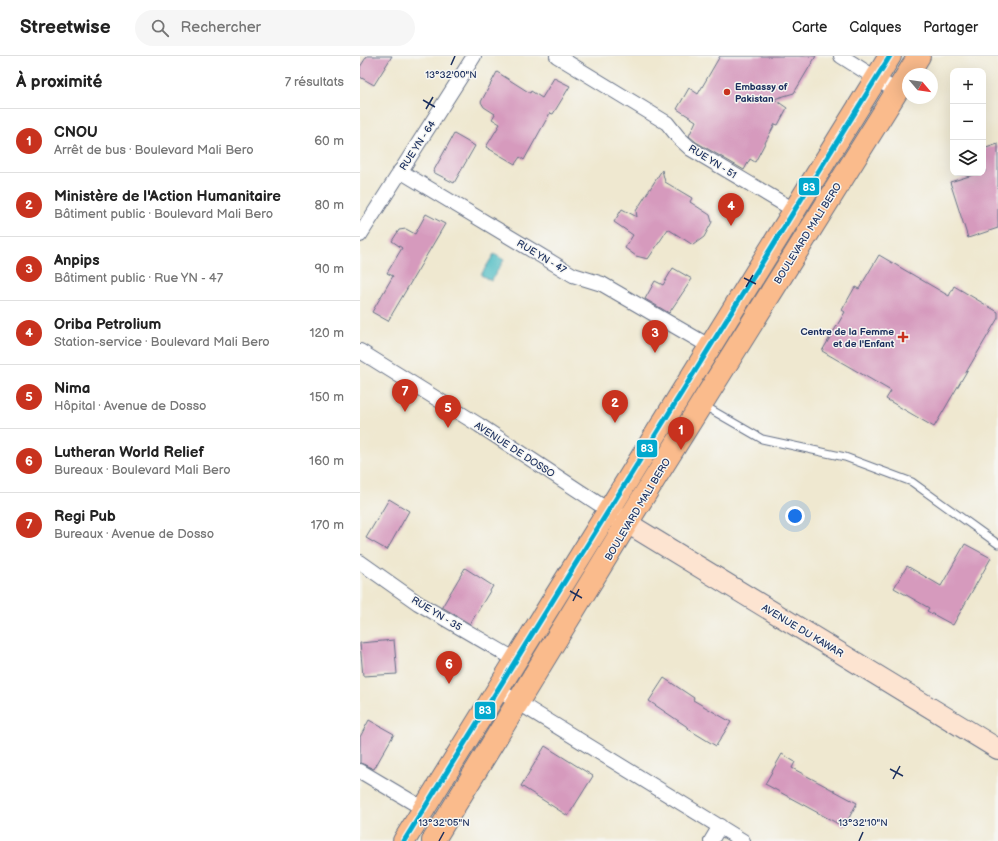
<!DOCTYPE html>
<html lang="fr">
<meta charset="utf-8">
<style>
body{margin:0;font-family:"Balsamiq Sans",sans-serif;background:#f6f6f6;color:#222}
.controls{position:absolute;right:12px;top:12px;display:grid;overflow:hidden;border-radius:8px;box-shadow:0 4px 16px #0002}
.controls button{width:36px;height:36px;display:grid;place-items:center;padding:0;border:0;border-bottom:1px solid #e0e0e0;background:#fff;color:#222;font:20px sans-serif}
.compass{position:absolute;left:542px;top:12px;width:36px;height:36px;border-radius:50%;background:#fff;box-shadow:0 4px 16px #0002;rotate:119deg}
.you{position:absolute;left:435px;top:460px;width:14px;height:14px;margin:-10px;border:3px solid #fff;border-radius:50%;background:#1a73e8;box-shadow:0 0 0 6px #1a73e833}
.badge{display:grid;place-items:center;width:26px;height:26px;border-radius:50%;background:#c8321e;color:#fff;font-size:13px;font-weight:700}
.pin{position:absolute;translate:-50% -33px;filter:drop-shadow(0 1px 2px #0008)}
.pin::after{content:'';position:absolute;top:21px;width:14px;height:12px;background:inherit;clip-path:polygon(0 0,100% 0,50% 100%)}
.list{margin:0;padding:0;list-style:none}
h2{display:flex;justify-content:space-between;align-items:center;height:52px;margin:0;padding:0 16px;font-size:17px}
h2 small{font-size:13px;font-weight:400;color:#767676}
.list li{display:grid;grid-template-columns:26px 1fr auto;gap:12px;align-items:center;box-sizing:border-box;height:64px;padding:0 16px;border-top:1px solid #e0e0e0}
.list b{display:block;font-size:15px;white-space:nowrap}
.list p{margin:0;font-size:13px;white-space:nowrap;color:#767676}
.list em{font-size:13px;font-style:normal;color:#767676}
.icon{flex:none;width:22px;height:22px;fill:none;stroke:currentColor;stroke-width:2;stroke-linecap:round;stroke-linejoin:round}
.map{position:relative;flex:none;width:638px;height:785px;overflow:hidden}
header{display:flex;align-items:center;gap:24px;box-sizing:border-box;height:56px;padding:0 20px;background:#fff;border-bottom:1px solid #e0e0e0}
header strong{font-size:19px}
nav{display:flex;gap:22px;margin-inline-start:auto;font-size:14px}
.search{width:280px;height:36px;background:#f6f6f6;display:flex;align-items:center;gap:10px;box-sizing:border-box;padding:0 14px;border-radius:22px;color:#767676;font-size:15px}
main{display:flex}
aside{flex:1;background:#fff}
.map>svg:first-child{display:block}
.water{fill:#4ebcc2;stroke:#347690}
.building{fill:#d69abd}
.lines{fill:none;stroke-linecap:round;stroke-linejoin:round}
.lane-casing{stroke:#657086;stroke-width:9}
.street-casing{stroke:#657086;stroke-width:16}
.secondary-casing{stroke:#657086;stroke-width:22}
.primary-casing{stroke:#657086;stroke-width:24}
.lane{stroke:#fff;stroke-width:7}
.street{stroke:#fff;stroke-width:14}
.secondary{stroke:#fde4d1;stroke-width:20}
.primary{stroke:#fabb8c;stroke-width:22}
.bus-1-casing{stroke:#f6f6f2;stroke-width:8}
.bus-1{stroke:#00a9ce;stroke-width:5}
.ticks{fill:none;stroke:#1b2f5e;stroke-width:1.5}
.poi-dot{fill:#c8321e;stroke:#f6f6f2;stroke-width:1.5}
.labels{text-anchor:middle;stroke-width:3;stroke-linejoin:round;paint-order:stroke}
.poi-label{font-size:10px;font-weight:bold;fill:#1b2f5e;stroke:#f6f6f2;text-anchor:start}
.street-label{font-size:10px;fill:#1b2f5e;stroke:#f6f6f2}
.ticks-label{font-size:10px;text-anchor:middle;fill:#1b2f5e;stroke:#f6f6f2;stroke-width:3;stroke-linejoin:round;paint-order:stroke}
.line-badge{stroke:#f6f6f2;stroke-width:1.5}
.badge-label{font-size:11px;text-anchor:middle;font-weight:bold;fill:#fff}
</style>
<header>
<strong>Streetwise</strong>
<div class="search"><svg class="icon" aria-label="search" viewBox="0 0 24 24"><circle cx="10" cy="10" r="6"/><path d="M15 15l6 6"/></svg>Rechercher</div>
<nav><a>Carte</a><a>Calques</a><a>Partager</a></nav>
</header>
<main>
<aside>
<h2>À proximité<small>7 résultats</small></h2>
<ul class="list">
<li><span class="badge">1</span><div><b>CNOU</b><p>Arrêt de bus · Boulevard Mali Bero</p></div><em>60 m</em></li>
<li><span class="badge">2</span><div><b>Ministère de l'Action Humanitaire</b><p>Bâtiment public · Boulevard Mali Bero</p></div><em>80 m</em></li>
<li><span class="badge">3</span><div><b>Anpips</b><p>Bâtiment public · Rue YN - 47</p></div><em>90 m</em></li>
<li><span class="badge">4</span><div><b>Oriba Petrolium</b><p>Station-service · Boulevard Mali Bero</p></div><em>120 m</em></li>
<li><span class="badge">5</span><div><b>Nima</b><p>Hôpital · Avenue de Dosso</p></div><em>150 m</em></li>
<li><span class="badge">6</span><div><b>Lutheran World Relief</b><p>Bureaux · Boulevard Mali Bero</p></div><em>160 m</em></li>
<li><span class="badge">7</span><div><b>Regi Pub</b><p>Bureaux · Avenue de Dosso</p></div><em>170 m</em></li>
</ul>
</aside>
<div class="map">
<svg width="638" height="785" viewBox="0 0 638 785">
<rect width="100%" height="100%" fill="#f6f6f2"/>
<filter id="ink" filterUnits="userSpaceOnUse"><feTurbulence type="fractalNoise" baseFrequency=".025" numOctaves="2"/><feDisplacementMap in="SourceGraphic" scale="8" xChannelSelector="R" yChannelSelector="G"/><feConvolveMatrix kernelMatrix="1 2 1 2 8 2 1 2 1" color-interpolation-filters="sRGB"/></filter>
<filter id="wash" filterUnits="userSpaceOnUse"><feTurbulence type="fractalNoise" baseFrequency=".012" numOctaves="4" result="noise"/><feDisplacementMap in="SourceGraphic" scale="16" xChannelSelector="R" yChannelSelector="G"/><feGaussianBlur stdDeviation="0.9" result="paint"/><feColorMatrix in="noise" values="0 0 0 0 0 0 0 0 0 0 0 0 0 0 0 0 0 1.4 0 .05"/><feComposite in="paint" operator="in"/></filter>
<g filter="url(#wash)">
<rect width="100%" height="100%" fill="#efe8d0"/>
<path class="water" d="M134,198L144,204L131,225L121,219Z"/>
<g id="blocks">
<g class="building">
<path d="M7,0H32L14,29L0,21V11Z"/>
<path d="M360,0H456L434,37L414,43L427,52L418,69L415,68L395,106L390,103L384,114L336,86L329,80L336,65L317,53L329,32L338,38Z"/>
<path d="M137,16L170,37L171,35L182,42L194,22L210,30L193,58L190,57L164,104L160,101L155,108L126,91L140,68L132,63L135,58L124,51L121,46Z"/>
<path d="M94,78L115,90L94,127L73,116Z"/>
<path d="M638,88V172L608,182L590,126L626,115L623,104V93Z"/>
<path d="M302,114L305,126L332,142L330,146L350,159L352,166L344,181L333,189L308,173L288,203L276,200L265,192L273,179L254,166L262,153L277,161L276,155Z"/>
<path d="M66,158L85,168L28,265L12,256L33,220L27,217L42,192L32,185L39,174L46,173L55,178Z"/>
<path d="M519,199L589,240L594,230L638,256V262L574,371L526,343L531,335L462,295L485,256L482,254L495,231L499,233Z"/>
<path d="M313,212L332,223L309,257L285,243L295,225L303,229Z"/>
<path d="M29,443L49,455L27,494L6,482Z"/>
<path d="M605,488L631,502L593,569L567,555L569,552L534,532L547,510L581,530Z"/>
<path d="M105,512L133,530L110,568L82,551Z"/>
<path d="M34,584L37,618L3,620L0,587Z"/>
<path d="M304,622L334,642L333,644L371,666L356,690L328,673L329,672L289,645Z"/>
<path d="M9,664L34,678L14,713L0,707V681Z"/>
<path d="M185,690L233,720L208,760L161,730Z"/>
<path d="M422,698L435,706L432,712L497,747L484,771L405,728Z"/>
</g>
</g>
</g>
<g filter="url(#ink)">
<use href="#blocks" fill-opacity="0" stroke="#657086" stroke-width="1"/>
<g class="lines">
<defs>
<path id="lane" d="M343,349L402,383L485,401L552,426L638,488"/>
<g id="street">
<path d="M197,0L307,67L319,82L331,93L434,154"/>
<path d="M481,0L536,35"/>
<path d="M40,115L213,219L242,228L349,290"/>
<path d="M0,179L114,0"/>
<path d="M0,295L119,369L248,454"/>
<path d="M0,506L58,547L156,604"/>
<path d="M138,634L383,785"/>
<path d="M0,715L64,753"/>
<path d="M351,785L360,770"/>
</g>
<path id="secondary" d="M254,459L638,693"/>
<g id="primary">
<path d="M44,785L530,0"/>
<path d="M73,785L267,467L559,0"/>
</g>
</defs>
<use href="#lane" class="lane-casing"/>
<use href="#street" class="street-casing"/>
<use href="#secondary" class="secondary-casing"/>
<use href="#primary" class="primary-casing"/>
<use href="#lane" class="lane"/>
<use href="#street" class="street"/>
<use href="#secondary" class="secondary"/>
<use href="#primary" class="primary"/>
<defs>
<path id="bus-1" d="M44,785L530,0"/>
</defs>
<use href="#bus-1" class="bus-1-casing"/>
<use href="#bus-1" class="bus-1"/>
</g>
</g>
<path class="ticks" d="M91,9L95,0M63,44L75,51M66,53L73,41M384,222L396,228M386,231L393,219M210,535L222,542M213,545L219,533M530,713L543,720M533,723L540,710M79,785L84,776M499,785L503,776"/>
<g class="poi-dot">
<circle cx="367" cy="36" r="4"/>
<path d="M541 275h4v4h4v4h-4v4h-4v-4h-4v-4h4z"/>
</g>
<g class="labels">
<g class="poi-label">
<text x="375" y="34">Embassy of<tspan x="375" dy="12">Pakistan</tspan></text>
<text x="534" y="279" text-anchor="end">Centre de la Femme<tspan x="534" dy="12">et de l'Enfant</tspan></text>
</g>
<g class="street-label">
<text transform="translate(57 89) rotate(-57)" y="4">RUE YN - 64</text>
<text transform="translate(353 105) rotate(32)" y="4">RUE YN - 51</text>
<text transform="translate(447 177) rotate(-58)" y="4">BOULEVARD MALI BERO</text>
<text transform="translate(182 200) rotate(31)" y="4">RUE YN - 47</text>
<text transform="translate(155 393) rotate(33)" y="4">AVENUE DE DOSSO</text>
<text transform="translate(277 453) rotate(-59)" y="4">BOULEVARD MALI BERO</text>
<text transform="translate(77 557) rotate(31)" y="4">RUE YN - 35</text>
<text transform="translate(443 574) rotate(31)" y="4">AVENUE DU KAWAR</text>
</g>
</g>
<g class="ticks-label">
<text x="91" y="22">13°32'00"N</text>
<text x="84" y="770">13°32'05"N</text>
<text x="503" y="770">13°32'10"N</text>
</g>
<g class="line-badge">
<rect x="438" y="121" width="22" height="19" rx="4" fill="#00a9ce"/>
<rect x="276" y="383" width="22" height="19" rx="4" fill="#00a9ce"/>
<rect x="114" y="645" width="22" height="19" rx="4" fill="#00a9ce"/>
</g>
<g class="badge-label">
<text x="449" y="135">83</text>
<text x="287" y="396">83</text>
<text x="125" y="658">83</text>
</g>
</svg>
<div class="controls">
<button>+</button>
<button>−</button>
<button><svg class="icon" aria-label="layers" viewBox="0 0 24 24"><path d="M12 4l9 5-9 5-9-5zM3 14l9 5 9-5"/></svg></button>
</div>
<svg class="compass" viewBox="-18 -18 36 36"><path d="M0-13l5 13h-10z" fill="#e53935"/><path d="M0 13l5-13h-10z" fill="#767676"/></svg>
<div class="you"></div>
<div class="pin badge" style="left:321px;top:394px">1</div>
<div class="pin badge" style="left:255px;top:367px">2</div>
<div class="pin badge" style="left:295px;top:297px">3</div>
<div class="pin badge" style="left:371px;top:170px">4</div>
<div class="pin badge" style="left:88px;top:372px">5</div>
<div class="pin badge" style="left:89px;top:628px">6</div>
<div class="pin badge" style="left:45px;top:356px">7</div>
</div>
</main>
